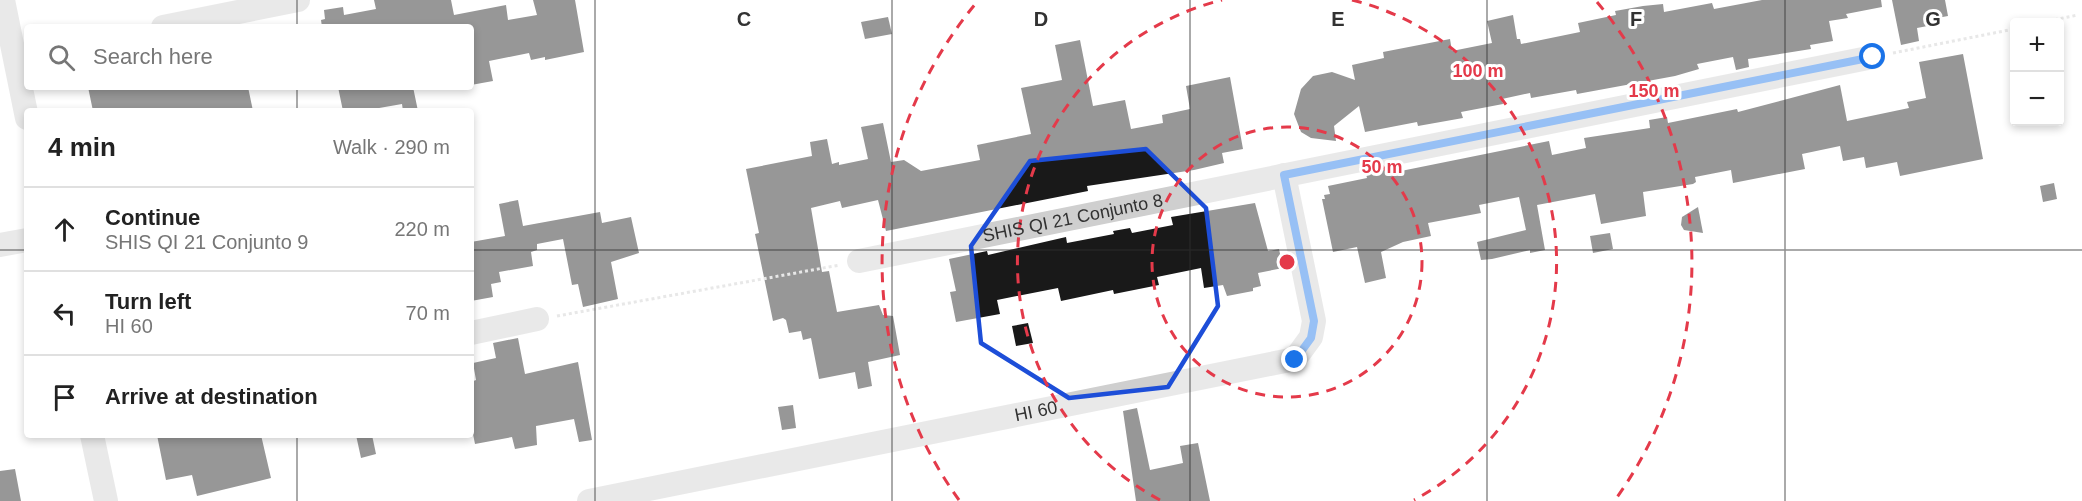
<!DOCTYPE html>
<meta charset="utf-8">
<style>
body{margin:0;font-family:Arial,sans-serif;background:#f6f6f6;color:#222}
.controls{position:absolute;right:18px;top:18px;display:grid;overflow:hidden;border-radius:6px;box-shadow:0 3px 9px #0003}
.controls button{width:54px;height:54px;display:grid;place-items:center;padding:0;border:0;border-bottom:2px solid #e0e0e0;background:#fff;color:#222;font:30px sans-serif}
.stop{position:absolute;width:18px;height:18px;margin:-14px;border:4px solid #1a73e8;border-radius:50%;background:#fff}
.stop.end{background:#1a73e8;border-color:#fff;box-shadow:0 2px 6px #0008}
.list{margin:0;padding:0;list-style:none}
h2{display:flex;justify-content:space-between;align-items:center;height:78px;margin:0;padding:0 24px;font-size:26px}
h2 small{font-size:20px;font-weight:400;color:#767676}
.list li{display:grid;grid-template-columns:39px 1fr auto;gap:18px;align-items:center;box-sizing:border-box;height:84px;padding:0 24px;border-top:2px solid #e0e0e0}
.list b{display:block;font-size:22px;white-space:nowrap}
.list p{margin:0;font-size:20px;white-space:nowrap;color:#767676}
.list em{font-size:20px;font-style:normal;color:#767676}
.icon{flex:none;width:33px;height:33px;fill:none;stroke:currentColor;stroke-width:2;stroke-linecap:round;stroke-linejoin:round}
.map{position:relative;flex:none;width:2082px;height:501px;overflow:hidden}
.search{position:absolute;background:#fff;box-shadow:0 3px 9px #0003;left:24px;top:24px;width:450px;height:66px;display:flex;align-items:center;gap:15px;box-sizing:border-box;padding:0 21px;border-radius:6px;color:#767676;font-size:22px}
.panel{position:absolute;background:#fff;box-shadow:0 3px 9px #0003;left:24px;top:108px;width:450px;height:330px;border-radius:6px}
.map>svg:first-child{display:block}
.building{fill:#191919}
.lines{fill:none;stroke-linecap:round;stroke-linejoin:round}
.path{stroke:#ccc;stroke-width:3;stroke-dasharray:3 3;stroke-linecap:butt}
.minor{stroke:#cfcfcf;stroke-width:24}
.route{stroke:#1a73e8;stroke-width:8}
.marked{fill:none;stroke:#1d4ed8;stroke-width:4.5;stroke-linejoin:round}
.grid{fill:none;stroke:#323232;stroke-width:1.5;stroke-opacity:0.55}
.ring{fill:none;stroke:#e43a4a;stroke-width:3;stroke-dasharray:10 8}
.labels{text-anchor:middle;stroke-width:6;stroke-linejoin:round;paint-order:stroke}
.street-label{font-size:18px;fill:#323232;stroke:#fff}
.grid-label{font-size:20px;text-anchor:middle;font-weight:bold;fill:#323232;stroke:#fff;stroke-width:6;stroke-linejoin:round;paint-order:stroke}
.centre{fill:#e43a4a;stroke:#fff;stroke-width:3}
.ring-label{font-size:18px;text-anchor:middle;font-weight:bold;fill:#e43a4a;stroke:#fff;stroke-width:6;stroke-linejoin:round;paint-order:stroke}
</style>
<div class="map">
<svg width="2082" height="501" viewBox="0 0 2082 501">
<rect width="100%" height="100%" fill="#fff"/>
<g class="building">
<path d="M374,0H451L454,15L506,5L508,20L537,15L533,0H575L584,52L545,60V57L531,60L529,53L489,61L493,81L471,85V27H322L321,20L325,19L324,10L343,7L344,15L376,9Z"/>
<path d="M1762,0H1881L1882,7L1846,14L1848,18L1829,21L1833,41L1810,45L1811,49L1748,59L1749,67L1736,70L1733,57L1697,64L1699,69L1675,76L1577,94L1576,90L1531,98L1530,93L1502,99L1503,104L1461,112L1463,118L1418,126L1417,122L1365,132L1359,106L1334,126L1336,141L1311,138L1301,132L1294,114L1301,89L1313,76L1332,72L1355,80L1352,65L1384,58L1383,52L1450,39L1452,51L1492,43L1487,21L1513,15L1517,39H1520L1521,44L1580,32L1578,23L1616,15L1615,11L1643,6L1663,4L1664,12L1712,3L1714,9Z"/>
<path d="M1892,0H1945L1948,16L1937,18L1938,24L1917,28L1919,41L1901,45Z"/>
<path d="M888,17L892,34L865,39L861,22Z"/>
<path d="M1080,40L1093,106L1125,100L1131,129L1163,123L1162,115L1190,109L1186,86L1230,77L1243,149L1222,153L1224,163L1194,170L1087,186L1088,191L886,231L878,200L842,208L840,201L811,208L822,272L829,271L837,312L879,305L883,315L893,316L900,355L868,362L872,386L858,389L855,372L819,379L811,338L803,340L801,331L789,333L786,320L783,318L773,321L755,234L759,233L746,169L812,156L810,142L827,139L832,164L839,162V165L868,159L861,127L883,123L891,162L904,160L921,171L980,160L977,145L1031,134L1021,88L1062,80L1055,45Z"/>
<path d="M1963,54L1983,159L1900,176L1897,162L1866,168L1864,157L1843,161L1840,146L1802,154L1805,169L1733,183L1731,170L1695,177L1696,182L1693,184L1643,192L1646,216L1601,224L1595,194L1537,205L1545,250L1530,253V250L1492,259L1481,260L1477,242L1526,230L1519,197L1479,205L1481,213L1428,223L1431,236L1403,242L1381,252L1386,278L1365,283L1357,247L1333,252L1322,199H1325L1324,195L1330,194L1328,186L1367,178L1366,174L1388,169L1389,173L1396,172L1549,141L1552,155L1586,148L1584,138L1650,128L1649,120L1667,117L1668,123L1737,109L1738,112L1840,85L1847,121L1909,108L1907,102L1926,98L1919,62Z"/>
<path d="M88,87H248L253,111H93Z"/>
<path d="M338,87H413L418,111H403L402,104L362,111H343Z"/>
<path d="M2054,183L2057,199L2043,202L2040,186Z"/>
<path d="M518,200L523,226L600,212L602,223L631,217L639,253L611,262L618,299L583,307L578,284L572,285L563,239L537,244V250L531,252L533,266L499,272L501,282L491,284L493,297L471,301V242L505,236L499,204Z"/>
<path d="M1255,203L1268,251L1279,249L1283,268L1258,273L1261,286L1253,288V291L1227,296L1223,285L1204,288L1201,268L1157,277L1159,285L1114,294L1113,290L1061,301L1058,288L997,300L1000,314L956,322L950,292L956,291L949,259L987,251L988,255L1066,237L1067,243L1114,234L1113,231L1130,228L1132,233L1173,225L1171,217Z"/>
<path d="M1698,207L1703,233L1684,230L1681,225L1682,217Z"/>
<path d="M1610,233L1613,249L1593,253L1590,236Z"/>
<path d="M1028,323L1033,343L1016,346L1012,326Z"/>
<path d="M518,338L525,374L578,362L592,440L579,442L574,419L536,426L537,445L515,449L512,437L475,444L471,424V382L476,380L473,363L496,358L493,343Z"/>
<path d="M793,405L796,428L782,430L778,407Z"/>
<path d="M1137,408L1150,470L1183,463L1180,446L1198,443L1210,501H1136L1123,411Z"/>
<path d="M157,435H261L271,478L197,496L192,475L166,480Z"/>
<path d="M356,435H372L376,454L361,458Z"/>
<path d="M15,469L21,501H0V471Z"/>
</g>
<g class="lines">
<g class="path">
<path d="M2043,22L2078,15"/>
<path d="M1893,53L2014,29"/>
<path d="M557,316L840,265"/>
</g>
<g class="minor">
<path d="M3,0L27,118"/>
<path d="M163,27L298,0"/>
<path d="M0,245L27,240"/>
<path id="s1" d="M859,261L1873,57"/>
<path d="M471,333L537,319"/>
<path d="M92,435L106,501"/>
<path id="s2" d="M589,501L1295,359L1311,337L1314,321L1284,175"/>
</g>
</g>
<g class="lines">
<path class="route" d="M1295,360L1311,338L1314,321L1284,175L1873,57"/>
</g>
<path d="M0 0H2082V501H0ZM1146,149L1206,208L1218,306L1168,387L1069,398L981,343L971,246L1030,161Z" fill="#fff" fill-opacity=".55" fill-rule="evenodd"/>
<path class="marked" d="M1146,149L1206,208L1218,306L1168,387L1069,398L981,343L971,246L1030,161Z"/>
<path class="grid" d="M297,0V27M595,0V501M892,0V501M1190,0V501M1487,0V501M1785,0V501M297,87V111M0,250H27M471,250H2082M297,435V501"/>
<g class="ring">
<circle cx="1287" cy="262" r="135"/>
<path d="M1160 500A270 270 0 0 1 1222 0M1352 0A270 270 0 0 1 1414 500"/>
<path d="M959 500A405 405 0 0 1 977 2M1597 2A405 405 0 0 1 1615 500"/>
</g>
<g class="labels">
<g class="street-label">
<text dy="6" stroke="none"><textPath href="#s1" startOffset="218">SHIS QI 21 Conjunto 8</textPath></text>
<text dy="6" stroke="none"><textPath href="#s2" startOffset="456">HI 60</textPath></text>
</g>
</g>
<g class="grid-label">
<text x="744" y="26">C</text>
<text x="1041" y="26">D</text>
<text x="1338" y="26">E</text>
<text x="1636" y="26">F</text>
<text x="1933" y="26">G</text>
</g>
<circle cx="1287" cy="262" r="9" class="centre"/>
<g class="ring-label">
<text x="1478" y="77">100 m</text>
<text x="1654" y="97">150 m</text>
<text x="1382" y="173">50 m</text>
</g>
</svg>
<div class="controls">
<button>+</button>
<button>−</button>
</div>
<div class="stop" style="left:1873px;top:57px"></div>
<div class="stop end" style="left:1295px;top:360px"></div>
<div class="search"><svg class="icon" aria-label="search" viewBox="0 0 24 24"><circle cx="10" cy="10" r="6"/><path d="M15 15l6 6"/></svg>Search here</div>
<section class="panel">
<h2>4 min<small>Walk · 290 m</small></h2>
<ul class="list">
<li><svg class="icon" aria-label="ahead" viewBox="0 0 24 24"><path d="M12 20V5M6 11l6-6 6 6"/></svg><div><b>Continue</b><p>SHIS QI 21 Conjunto 9</p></div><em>220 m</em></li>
<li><svg class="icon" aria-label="left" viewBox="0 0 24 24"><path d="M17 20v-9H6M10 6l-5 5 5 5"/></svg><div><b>Turn left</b><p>HI 60</p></div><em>70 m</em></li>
<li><svg class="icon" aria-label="arrive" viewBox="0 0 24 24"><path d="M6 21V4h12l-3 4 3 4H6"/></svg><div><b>Arrive at destination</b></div></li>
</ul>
</section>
</div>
